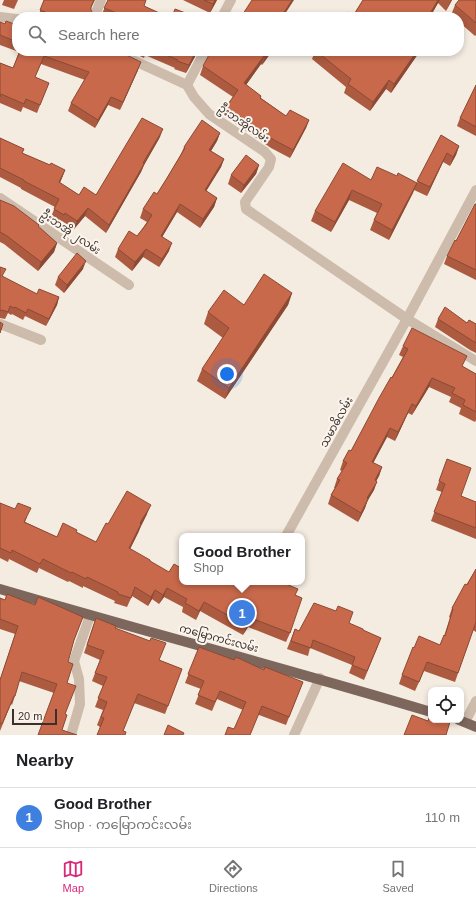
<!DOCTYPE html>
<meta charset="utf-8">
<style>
body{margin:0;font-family:Arial,"Noto Sans Myanmar",sans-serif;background:#f2f2f2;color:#202124}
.controls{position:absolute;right:12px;bottom:12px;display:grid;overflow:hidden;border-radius:8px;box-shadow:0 2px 6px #0003}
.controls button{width:36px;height:36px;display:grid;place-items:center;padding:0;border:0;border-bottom:1px solid #e0e0e0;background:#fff;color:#202124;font:20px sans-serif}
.scale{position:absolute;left:12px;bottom:10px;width:45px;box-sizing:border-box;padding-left:4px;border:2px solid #3b302b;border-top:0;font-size:11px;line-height:14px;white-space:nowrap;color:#3b302b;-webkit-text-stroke:3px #fbf5ee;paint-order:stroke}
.you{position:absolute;left:227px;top:374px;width:14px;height:14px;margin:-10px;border:3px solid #fff;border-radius:50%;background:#1a73e8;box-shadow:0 0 0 6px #1a73e833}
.badge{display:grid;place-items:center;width:26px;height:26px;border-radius:50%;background:#db2777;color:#fff;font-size:13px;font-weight:700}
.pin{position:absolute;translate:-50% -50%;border:2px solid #fff;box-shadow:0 1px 4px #0006}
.popup{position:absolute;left:179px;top:533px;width:126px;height:52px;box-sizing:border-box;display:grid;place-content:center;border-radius:8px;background:#fff;filter:drop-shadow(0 1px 3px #0005);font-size:13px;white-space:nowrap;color:#757577}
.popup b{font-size:15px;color:#202124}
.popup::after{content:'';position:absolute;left:50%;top:100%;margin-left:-8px;border:8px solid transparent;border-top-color:#fff}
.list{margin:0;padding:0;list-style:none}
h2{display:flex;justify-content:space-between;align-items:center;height:52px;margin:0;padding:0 16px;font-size:17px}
h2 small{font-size:13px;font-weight:400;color:#757577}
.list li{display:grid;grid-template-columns:26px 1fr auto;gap:12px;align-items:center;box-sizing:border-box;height:60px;padding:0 16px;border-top:1px solid #e0e0e0}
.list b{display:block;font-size:15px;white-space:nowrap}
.list p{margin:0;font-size:13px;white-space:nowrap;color:#757577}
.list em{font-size:13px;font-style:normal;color:#757577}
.icon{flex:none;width:22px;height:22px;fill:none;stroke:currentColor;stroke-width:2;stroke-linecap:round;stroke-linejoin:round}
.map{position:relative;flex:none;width:476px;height:735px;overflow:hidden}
.search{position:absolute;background:#fff;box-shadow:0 2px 6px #0003;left:12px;right:12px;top:12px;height:44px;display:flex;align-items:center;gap:10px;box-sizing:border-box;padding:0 14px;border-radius:16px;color:#757577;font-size:15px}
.sheet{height:112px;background:#fff}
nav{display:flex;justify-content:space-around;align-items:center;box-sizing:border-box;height:56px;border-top:1px solid #e0e0e0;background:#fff;font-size:11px;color:#757577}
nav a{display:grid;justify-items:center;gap:2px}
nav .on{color:#db2777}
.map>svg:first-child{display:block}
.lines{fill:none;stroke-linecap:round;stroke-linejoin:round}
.minor{stroke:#cdbbac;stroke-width:10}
.major{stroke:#7d675c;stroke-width:10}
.wall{fill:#ac5a40}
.shaded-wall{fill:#8c4a34}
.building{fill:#c8694b;stroke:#8c4a34}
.labels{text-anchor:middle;stroke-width:4;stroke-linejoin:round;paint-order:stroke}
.street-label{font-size:11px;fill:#3b302b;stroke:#fbf5ee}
</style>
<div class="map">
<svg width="476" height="735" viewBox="0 0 476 735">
<rect width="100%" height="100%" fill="#f4ebe1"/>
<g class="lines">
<g class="minor">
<path d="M0,17L17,19"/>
<path d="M94,17L101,0"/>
<path d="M222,17L231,0"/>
<path d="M113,51L187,85L194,97L209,114L265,152L271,159L269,167L245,202L246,209L407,319L476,361"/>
<path d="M187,85L205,51"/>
<path d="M0,198L129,285"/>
<path d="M0,324L41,340"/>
<path d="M286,536L407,319L476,190"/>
<path d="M465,722L476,701"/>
<path d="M71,735L80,704L79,679L74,661L90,616"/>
<path d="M294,735L320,678"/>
</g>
<g class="major">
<path d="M0,589C143,631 288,669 431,712"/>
<path d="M459,720L476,727"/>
</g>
</g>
<g class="wall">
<path d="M4,0H18L14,9L2,5Z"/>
<path d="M44,0H95L91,8V17H38Z"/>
<path d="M108,0L144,6L168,17H104L101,16Z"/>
<path d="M183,0H217L210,13Z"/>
<path d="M363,0H452L446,11L438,3L430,17H343L353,16Z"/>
<path d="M476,0V35L475,36L459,22V17H454L451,15L455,5Z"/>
<path d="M0,22L5,24L17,25V51H118L138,70L120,110L108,105L95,128L68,111L71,103L85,80L41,64L35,77L46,90L37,113L23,107L21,112L0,103V63L13,68L19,52L0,45Z"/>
<path d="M129,51H198L186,73L174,69L175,68L145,55L144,58Z"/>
<path d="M315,51H420L391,93L386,89L370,111L344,93L346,87L312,59Z"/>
<path d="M270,54L262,65L261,64L246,85L261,96V98L286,116L309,120L306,128L290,158L271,148L223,115L226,107L233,97L200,75L203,66Z"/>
<path d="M476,85V136L457,126L460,118Z"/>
<path d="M220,133L217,141L211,151L224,159L221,167L206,191L217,198L214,207L200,228L177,212L162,237L169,251L159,267L143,257L132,271L115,257L118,249L137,236L147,222L140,218L143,209L157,194L167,178L181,154L184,147Z"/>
<path d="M441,135L459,146L456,155L450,166L443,162L427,196L414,190L389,240L370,230L374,220L377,213L349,200L331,232L311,221L315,211L371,180L397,176L417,183Z"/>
<path d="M160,137L144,165L141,172L106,233L85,216L74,229L62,221L61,223L51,217L55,207L21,189V188L0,177V138L24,149L22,153L50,165L65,170L60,183L79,195H96Z"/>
<path d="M259,165L256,174L241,193L228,184L231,175Z"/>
<path d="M0,200L38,227L57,243L54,252L38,271L4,244L0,242Z"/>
<path d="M476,204V280L444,264L447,256L456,241Z"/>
<path d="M0,267L3,277L37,294L59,297L57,305L46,326L25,316L23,320L12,314L11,315L8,313L5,319L0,318Z"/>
<path d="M83,269L64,293L55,285L58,277Z"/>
<path d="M292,293L288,305L225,399L197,381L202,369L223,338L204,324L208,312L244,305Z"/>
<path d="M438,319L476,324V353L470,350L435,327Z"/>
<path d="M403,346L463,367L476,374V420L475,422L459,414L461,408L449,402L451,397L429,387L412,415L408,413L395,441L387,437L373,463L382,467L379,476L376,481L374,490L368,499L365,508L358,522L328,504L331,495L335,488H334L337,479L342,471L340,470L343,461L351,451L403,357L399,355Z"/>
<path d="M447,459L461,496L476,502V539L431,521L442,492L436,490Z"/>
<path d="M0,503L27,517L25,522L57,537L76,532L96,542L108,524L147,514L141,526L138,533L130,549L182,582L296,595L290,633L286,642L248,627L243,635L200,611L196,620L182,612L183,607L164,597L159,604L152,599L148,606L132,596L127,607L114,603L115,601L83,586V588L69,581L68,582L39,568L37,573L9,559L8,562L0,558Z"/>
<path d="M476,569V632L473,630L455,682L424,671L415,691L399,684L402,675L414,648L440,645L444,636L450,618L449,617L452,608Z"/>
<path d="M0,598L5,600L35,605L83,617L38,735L54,693L19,681L15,696L12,705L11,704L0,731V680L15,634L0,629Z"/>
<path d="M96,618L115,628L159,660L182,669L165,714L134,703L123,731L100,727L97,725L103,710L95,707L103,686L92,681L100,660L84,653Z"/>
<path d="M349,624L363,630L378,646L364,680L349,673L352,665L310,648L308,656L287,649L295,629L299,631Z"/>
<path d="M199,647L234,660L303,682L286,725L259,715L243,710L217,699L212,711L195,704L201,689L185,683Z"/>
</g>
<g class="shaded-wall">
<path d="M215,0H217L210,13L213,4Z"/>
<path d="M292,0H294L283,17H281Z"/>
<path d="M438,0H440L438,3L430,17H428Z"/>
<path d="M451,0H452L446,11L450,2Z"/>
<path d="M196,51H198L186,73L189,65Z"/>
<path d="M269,51H271L270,54L262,65L265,57Z"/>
<path d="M417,51H420L391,93L394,84Z"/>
<path d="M264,56L261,64L241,92L244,83Z"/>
<path d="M141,62L138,70L120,110L123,102Z"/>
<path d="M389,80L386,89L370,111L373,102Z"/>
<path d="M111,97L108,105L95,128L98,120Z"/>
<path d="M309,120L306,128L290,158L293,150Z"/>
<path d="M163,129L160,137L144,165L141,172L106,233L109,225Z"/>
<path d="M220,133L217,141L206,159L209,150Z"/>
<path d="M459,146L456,155L450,166L453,157Z"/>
<path d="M447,153L443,162L427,196L430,187Z"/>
<path d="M224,159L221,167L202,198L205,190Z"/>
<path d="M259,165L256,174L241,193L244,185Z"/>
<path d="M65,170L62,178L56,190L59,182Z"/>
<path d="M417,183L413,193L389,240L392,230Z"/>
<path d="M352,190L349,200L331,232L335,222Z"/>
<path d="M217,198L214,207L200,228L203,219Z"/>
<path d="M180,204L177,212L158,244L161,236Z"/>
<path d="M88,208L85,216L74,229L77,221Z"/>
<path d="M57,243L54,252L38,271L41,262Z"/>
<path d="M172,243L169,251L159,267L162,259Z"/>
<path d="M146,249L143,257L132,271L135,262Z"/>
<path d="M86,261L83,269L64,293L67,285Z"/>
<path d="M292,293L288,305L225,399L229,388Z"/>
<path d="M59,297L57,305L46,326L49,319Z"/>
<path d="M432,378L429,387L412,415L416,406Z"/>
<path d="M412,404L408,413L395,441L398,432Z"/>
<path d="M390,428L387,437L369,471L372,462Z"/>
<path d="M382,467L379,476L372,489L375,480Z"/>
<path d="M377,482L374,490L364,507L367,498Z"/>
<path d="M368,499L365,508L358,522L361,513Z"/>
<path d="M151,505L147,514L141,526L138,533L126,557L140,523Z"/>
<path d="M167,588L164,597L159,604L163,595Z"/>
<path d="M155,590L152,599L148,606L151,597Z"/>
<path d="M204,602L196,620L199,611Z"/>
<path d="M251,618L248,627L243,635L247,626Z"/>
</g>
<g class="building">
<path d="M44,0H94L91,7V10L93,14L91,17H57L40,10Z"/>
<path d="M108,0H146L144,6L168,17H118L119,14L104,8Z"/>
<path d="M204,0H215L213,4Z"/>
<path d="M252,0H292L281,17H241Z"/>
<path d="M363,0H438L428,17H343L348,12L353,16Z"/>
<path d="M459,0H476V23L455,5Z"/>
<path d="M175,9L196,17H172Z"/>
<path d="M6,21L17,25V42L0,35V22L5,24Z"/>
<path d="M20,51H118L141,62L123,102L111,97L98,120L71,103L89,72L44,56L35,77L49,83L40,105L26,99L24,104L1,94L0,97V63L13,68Z"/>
<path d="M157,51H196L189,65L177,61L178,60Z"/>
<path d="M211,51L217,56L221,51H269L265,57L264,56L244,83L261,96L260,98L286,116L290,110L309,120L293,150L274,140L226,107L238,90L203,66Z"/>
<path d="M316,51H417L394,84L389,80L373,102L348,84L351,79Z"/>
<path d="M476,85V127L460,118Z"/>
<path d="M142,118L163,129L143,163L144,164L109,225L88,208L77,221L65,213L64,215L54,209L59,199L24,181V180L0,168V138L24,149L22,153L50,165L51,163L65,170L59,182L79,195L84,187L96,195Z"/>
<path d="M202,120L220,133L209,150L224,159L205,190L217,198L203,219L180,204L161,236L172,243L162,259L146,249L135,262L118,249L129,231L137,236L145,226L152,215L143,209L154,192L157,194L167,178L185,148L184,147Z"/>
<path d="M441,135L459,146L453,157L447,153L430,187L417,181Z"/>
<path d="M246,155L259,165L244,185L231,175Z"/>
<path d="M343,163L371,180L377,167L397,176L398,173L417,183L392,230L374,220L382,204L352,190L335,222L315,211Z"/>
<path d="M0,200L14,206L39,225L38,226L57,243L41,262L7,236L0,232Z"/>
<path d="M475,204H476V270L447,256L455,240L456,241Z"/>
<path d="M77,253L86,261L67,285L58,277Z"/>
<path d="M0,267L6,269L2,276L37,294L39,289L59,297L49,319L28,309L26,313L15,307L14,308L10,306L8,312L2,310L0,311Z"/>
<path d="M264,274L292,293L229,388L202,369L229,328L208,312L224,290L244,305Z"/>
<path d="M445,307L467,323L469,320L476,324V343L438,319Z"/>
<path d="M0,322L3,324L0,333Z"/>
<path d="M412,328L467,356L462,366L476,374V412L463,405L465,400L452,393L455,388L432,378L416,406L412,404L398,432L390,428L372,462L382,467L375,480L377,482L367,498L368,499L361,513L331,495L340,480L337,479L347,463L343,461L349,450L351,451L379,398L391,377L392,378L408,349L403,346Z"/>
<path d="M447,459L471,468L461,496L476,502V528L434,512L445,484L439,481Z"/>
<path d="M127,491L151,505L140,523L141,524L129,548L150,560V561L169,572L174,564L181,568L182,566V582H281L298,589L295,595L302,598L290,633L251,618L247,626L204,602L199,611L185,603L187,599L167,588L163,595L155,590L151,597L135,587L131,598L118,594V592L87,577L86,579L72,572L71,573L43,559L40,564L12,550L11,553L0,548V503L15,509L18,503L31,508L24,522L57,537L63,523L77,530L76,532L96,542L106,523L108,524Z"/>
<path d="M476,569V622L458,673L427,662L419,682L402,675L413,647L414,648L419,636L440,645L444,635L445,636L453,609L452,608L465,584L467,585Z"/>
<path d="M7,594L35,605L38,597L83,617L74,640L68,662L73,664L67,683L76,686L65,714L67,715L62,730L77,735H38L57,684L22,672L15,696H14L2,724L0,723V680L18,626L0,619V598L5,600Z"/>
<path d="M314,603L336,611L338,606L353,612L349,623L363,629V630L381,638L367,671L352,665L355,657L313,640L311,648L291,641L295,629L299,631Z"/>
<path d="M96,618L116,626L115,628L150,641L151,638L166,643L159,660L182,669L168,706L138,694L123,731L126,732L125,735H97L104,718L101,717L107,702L98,698L107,677L95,673L104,651L87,645Z"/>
<path d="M199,647L234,660L236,657L264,670L265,667L303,682L289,717L262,706L250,735H225L228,727L234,729L246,702L220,691L215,702L198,695L204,681L188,674Z"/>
<path d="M412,715L428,721L430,715L431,716V720H445L450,722L446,735H404Z"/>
<path d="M168,725L184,733L183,735H164Z"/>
</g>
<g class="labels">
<g class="street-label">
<text transform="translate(244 123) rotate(34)" y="4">ဦးဘအိုလမ်း</text>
<text transform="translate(71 232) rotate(34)" y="4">ဦးဘအို ၂လမ်း</text>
<text transform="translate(336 422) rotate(-61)" y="4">သမာဓိလမ်း</text>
<text transform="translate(219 638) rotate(15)" y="4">ကမြောကင်းလမ်း</text>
</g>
</g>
</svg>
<div class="controls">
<button><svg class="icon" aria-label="locate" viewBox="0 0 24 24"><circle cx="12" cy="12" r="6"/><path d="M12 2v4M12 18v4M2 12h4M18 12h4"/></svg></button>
</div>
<div class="scale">20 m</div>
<div class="you"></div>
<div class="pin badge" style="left:242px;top:613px;background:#3f7fe0">1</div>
<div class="popup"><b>Good Brother</b>Shop</div>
<div class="search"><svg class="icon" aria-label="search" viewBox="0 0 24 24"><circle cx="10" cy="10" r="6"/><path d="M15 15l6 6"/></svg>Search here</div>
</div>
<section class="sheet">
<h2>Nearby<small></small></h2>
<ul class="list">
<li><span class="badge" style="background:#3f7fe0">1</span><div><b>Good Brother</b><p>Shop · ကမြောကင်းလမ်း</p></div><em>110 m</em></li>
</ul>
</section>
<nav>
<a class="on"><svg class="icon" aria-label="map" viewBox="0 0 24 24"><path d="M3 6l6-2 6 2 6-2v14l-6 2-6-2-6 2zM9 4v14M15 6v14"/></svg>Map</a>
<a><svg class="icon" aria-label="directions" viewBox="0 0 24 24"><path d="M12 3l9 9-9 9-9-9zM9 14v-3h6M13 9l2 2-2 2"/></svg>Directions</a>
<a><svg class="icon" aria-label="saved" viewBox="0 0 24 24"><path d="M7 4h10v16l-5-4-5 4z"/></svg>Saved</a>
</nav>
